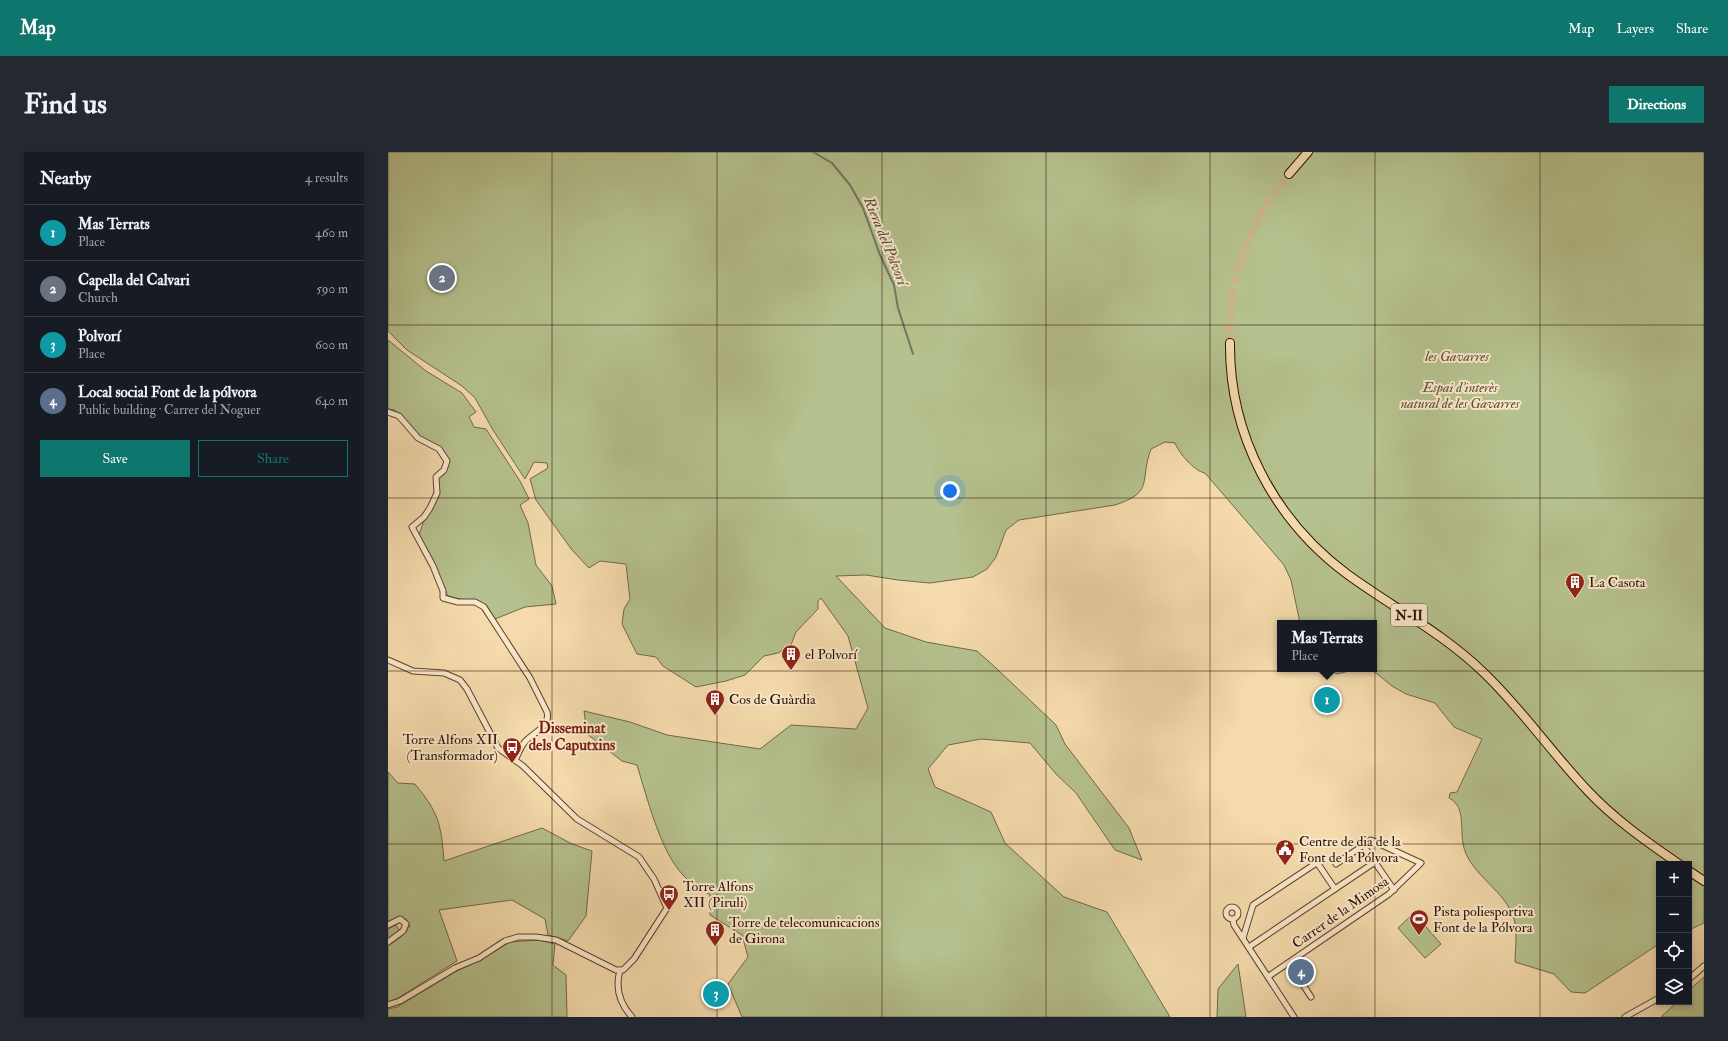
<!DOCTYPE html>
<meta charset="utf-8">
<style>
body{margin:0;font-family:"IM FELL Double Pica",serif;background:#242831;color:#f1f3f6}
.controls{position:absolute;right:12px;bottom:12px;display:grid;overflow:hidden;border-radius:0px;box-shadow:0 2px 6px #0003}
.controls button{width:36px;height:36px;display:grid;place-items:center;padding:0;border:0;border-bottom:1px solid #363941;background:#171b24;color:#f1f3f6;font:20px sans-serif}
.you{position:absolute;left:562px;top:339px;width:14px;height:14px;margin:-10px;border:3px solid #fff;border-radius:50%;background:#1a73e8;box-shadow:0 0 0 6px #1a73e833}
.badge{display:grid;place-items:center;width:26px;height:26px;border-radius:50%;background:#0f766e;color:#fff;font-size:13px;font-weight:700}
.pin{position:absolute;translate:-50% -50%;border:2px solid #fff;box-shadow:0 1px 4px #0006}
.popup{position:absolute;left:889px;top:468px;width:100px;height:52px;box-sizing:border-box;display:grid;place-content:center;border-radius:0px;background:#171b24;filter:drop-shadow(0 1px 3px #0005);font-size:13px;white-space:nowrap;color:#9ea1a6}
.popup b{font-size:15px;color:#f1f3f6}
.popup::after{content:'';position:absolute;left:50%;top:100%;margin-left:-8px;border:8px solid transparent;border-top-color:#171b24}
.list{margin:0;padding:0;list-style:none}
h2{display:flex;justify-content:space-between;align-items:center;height:52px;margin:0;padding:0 16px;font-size:17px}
h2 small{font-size:13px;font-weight:400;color:#9ea1a6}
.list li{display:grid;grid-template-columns:26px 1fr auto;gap:12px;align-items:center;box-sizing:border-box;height:56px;padding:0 16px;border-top:1px solid #363941}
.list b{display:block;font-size:15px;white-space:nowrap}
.list p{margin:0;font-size:13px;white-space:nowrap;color:#9ea1a6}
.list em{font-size:13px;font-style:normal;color:#9ea1a6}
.actions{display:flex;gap:8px;padding:12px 16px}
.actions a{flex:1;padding:9px 0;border:1px solid #0f766e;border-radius:0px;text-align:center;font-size:14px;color:#0f766e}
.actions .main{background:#0f766e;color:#fff}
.icon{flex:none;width:22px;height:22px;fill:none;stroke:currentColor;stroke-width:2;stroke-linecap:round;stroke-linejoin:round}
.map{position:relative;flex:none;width:1316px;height:865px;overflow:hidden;border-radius:0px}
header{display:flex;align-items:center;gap:24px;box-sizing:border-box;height:56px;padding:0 20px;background:#0f766e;color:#fff}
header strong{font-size:19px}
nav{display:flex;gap:22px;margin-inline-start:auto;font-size:14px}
.intro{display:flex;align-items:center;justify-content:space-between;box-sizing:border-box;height:96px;padding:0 24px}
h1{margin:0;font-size:28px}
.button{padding:10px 18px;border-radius:0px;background:#0f766e;color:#fff;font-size:14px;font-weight:700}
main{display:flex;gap:24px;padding:0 24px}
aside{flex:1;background:#171b24;border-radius:0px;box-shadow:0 2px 6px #0003}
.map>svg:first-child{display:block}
.green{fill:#b5c18e;stroke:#726848}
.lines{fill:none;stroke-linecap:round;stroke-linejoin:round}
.stream{stroke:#717763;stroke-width:2}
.trunk-tunnel{stroke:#cdb28a;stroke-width:8;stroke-dasharray:8 4;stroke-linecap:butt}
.minor-casing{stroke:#60422c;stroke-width:7}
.trunk-casing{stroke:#2f1002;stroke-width:10}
.minor{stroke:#f8e7c9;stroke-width:5}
.trunk{stroke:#f4daac;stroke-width:8}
.grid{fill:none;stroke:#2f1002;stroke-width:1;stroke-opacity:0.55}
.labels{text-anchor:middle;stroke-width:4;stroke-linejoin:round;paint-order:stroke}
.shield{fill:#f8e7c9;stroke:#6b503e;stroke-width:1}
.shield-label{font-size:13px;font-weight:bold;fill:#2f1002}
.park-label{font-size:14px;font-style:italic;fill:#5e4e33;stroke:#f8e7c9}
.poi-label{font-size:14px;fill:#2f1002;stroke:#f8e7c9;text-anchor:start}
.street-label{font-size:14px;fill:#2f1002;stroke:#f8e7c9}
.water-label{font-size:15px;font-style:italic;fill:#564c3b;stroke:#f8e7c9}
.neighbourhood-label{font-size:15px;font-weight:bold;fill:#7a1f14;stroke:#f8e7c9}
</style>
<header>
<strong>Map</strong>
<nav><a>Map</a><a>Layers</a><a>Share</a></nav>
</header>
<div class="intro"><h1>Find us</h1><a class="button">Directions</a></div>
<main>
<aside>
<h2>Nearby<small>4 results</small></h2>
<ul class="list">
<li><span class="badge" style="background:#0f9aa8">1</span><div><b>Mas Terrats</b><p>Place</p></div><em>460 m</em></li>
<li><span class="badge" style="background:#6b7280">2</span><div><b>Capella del Calvari</b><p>Church</p></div><em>590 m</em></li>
<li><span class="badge" style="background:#0f9aa8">3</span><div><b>Polvorí</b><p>Place</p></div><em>600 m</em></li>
<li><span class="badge" style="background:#5c6f8a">4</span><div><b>Local social Font de la pólvora</b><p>Public building · Carrer del Noguer</p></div><em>640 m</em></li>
</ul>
<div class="actions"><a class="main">Save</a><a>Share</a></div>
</aside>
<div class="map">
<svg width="1316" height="865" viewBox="0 0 1316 865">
<rect width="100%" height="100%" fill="#f4daac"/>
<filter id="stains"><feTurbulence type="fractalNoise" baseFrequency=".005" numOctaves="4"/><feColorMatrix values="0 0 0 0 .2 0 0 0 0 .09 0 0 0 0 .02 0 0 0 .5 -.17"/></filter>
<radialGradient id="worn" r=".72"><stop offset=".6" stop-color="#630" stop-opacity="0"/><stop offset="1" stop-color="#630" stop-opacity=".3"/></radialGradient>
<g class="green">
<path d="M0,0H1316V771L1301,778V712H1271V792L1197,841L1183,840L1166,822L1127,810C1127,796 1130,780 1126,767C1118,739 1084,724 1076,696C1071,679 1079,655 1061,646L1062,641L1069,640L1094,587L1066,575L1047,551L1018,542L1004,534L983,517H986V471H912L903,428L896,413L817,321C806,319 791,301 787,291L777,290L763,297C751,329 767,340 727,353L631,368L618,378L608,405L599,417L585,425L542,431L510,428L478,423L448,424L497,476L538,490L589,499L608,516L668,573L677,592L741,676L754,708L727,698L688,641L668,622L642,591L593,587L560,593L540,617L547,635L603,660L617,691L676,745L719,760L782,865H354L340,832L360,805L354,783L322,763V743C313,737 302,731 295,723C272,699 259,645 249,613L234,609L199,582L196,559L242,570L279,583L372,597L403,573L468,577L480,556L460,484L433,446L430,449V457L408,480L403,493L390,501L376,504L357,523L338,529L308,535L275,514L268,505L249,502L234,472L236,457L242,447L238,412L212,409L201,416L184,398L148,348L142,327L160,316L159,311L146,310L137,327L105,278L87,246L74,234L19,198L0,179Z"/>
<path d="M0,188L38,219L74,241L88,260L81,265L86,275L98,277L132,329L141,347L132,353L140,371L148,413L164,434L168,452L137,455L107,467L95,453L60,444L31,383L35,371L50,344L49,327L58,318L61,310L55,298L32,285L7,258L0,257Z"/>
<path d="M940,517H969L949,522Z"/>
<path d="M0,620L10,631L27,632C51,661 53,672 56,709L154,676L184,692L204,699L198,764L180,789L160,783L157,767L124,748L51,758L69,809L10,846L0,850V794L13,785L22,774L18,767L13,765L0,771Z"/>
<path d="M1026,761L1053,792L1037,806L1010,776Z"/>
<path d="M8,773L11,778L0,787V777Z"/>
<path d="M150,788L167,792L165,813L178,823L179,865H0V857L9,855L69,819L90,809L122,790Z"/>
<path d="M850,812L858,865H829L830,837Z"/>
<path d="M1316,825V865H1273L1289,850H1301V838Z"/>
</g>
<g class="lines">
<path class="stream" d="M425,0L444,11L462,33L475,56L492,103L506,133L510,156L525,202"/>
<path class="trunk-tunnel" d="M842,191C840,123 859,75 901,22"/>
<defs>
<g id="minor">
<path d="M0,260L11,264L30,286L51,297L59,309L56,318L48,325L49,341L42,356L36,365L24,375L45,414L55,439V446L70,450H87L96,455L142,526L159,560C163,576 143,581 136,591C132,596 130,603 127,608"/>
<path d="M0,508L25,519L56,521L72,528L79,537L110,596L135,614L189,667L251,705L266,727L279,756L246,807L235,818H228L168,788L148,785H130L117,789L91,806L67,816L12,849L0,853"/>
<path d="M975,693L1006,738"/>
<circle cx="844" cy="761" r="6"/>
<path d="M845,768L846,773L906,865"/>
<path d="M0,773L12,767L18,772L15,779L0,790"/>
<path d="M855,786L865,753L927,712H930L947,737"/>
<path d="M861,795L987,710"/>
<path d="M901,811L923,845"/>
<path d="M232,818C227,836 232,852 244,865"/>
<path d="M881,824L1001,742L1033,711L983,688L948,712"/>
<path d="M1301,827L1316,814"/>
<path d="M1237,865L1271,846"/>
</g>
<g id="trunk">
<path d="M901,22L920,0"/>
<path d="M842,191C841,282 886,368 959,422C1004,455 1055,481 1095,520C1133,556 1163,600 1199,638C1226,667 1259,690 1291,712"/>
<path d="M1301,719L1316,729"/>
</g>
</defs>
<use href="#minor" class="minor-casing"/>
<use href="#trunk" class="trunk-casing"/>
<use href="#minor" class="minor"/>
<use href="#trunk" class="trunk"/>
</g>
<path class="grid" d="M164,0V865M329,0V865M494,0V865M658,0V865M822,0V865M987,0V865M1152,0V865M0,173H1316M0,346H1316M0,519H1316M0,692H1316"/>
<defs>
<symbol id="building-pin" viewBox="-11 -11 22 30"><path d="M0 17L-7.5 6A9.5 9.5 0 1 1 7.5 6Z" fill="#8f2418" stroke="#f8e7c9"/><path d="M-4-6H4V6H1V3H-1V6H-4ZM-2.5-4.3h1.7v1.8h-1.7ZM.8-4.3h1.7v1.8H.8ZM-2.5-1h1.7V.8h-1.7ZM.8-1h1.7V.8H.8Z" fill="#fff"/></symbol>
<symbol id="bus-pin" viewBox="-11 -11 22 30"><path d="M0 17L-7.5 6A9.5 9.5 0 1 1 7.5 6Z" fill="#8f2418" stroke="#f8e7c9"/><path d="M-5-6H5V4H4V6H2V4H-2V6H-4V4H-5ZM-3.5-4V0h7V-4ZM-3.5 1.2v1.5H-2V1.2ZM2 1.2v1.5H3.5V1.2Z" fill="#fff"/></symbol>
<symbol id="civic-pin" viewBox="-11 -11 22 30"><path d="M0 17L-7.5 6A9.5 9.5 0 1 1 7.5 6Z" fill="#8f2418" stroke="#f8e7c9"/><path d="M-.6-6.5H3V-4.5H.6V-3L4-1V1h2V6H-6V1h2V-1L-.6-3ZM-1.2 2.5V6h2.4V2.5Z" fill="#fff"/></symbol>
<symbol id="stadium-pin" viewBox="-11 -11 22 30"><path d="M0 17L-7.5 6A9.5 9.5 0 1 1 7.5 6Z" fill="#8f2418" stroke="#f8e7c9"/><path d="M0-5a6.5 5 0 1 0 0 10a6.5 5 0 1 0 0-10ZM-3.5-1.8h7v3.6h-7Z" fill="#fff"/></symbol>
</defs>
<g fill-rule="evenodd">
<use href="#building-pin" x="1176" y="419" width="22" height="30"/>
<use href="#building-pin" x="392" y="491" width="22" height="30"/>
<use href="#building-pin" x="316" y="536" width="22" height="30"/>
<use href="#bus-pin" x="113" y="584" width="22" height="30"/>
<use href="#civic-pin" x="886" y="686" width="22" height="30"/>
<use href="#bus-pin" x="270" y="731" width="22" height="30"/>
<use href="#stadium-pin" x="1020" y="756" width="22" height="30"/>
<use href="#building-pin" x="316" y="767" width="22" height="30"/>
</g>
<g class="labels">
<rect class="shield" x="1003" y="452" width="36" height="22" rx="3"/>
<g class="shield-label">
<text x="1021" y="468">N-II</text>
</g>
<g class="park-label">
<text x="1069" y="209">les Gavarres</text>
<text x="1072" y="240">Espai d'interès<tspan x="1072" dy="16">natural de les Gavarres</tspan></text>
</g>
<g class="poi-label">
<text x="1201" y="435">La Casota</text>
<text x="417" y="507">el Polvorí</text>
<text x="341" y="552">Cos de Guàrdia</text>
<text x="110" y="592" text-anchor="end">Torre Alfons XII<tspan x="110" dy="16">(Transformador)</tspan></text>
<text x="911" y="694">Centre de dia de la<tspan x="911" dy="16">Font de la Pólvora</tspan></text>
<text x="295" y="739">Torre Alfons<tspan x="295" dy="16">XII (Piruli)</tspan></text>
<text x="1045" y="764">Pista poliesportiva<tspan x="1045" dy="16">Font de la Pólvora</tspan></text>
<text x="341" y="775">Torre de telecomunicacions<tspan x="341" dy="16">de Girona</tspan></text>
</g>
<g class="street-label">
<text transform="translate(952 760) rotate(-35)" y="5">Carrer de la Mimosa</text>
</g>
<g class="water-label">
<text transform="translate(498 89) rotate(68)" y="5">Riera del Polvorí</text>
</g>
<g class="neighbourhood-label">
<text x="184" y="581">Disseminat<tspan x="184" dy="17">dels Caputxins</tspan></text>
</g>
</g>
<rect width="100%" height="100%" filter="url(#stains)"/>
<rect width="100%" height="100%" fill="url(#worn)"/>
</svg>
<div class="controls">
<button>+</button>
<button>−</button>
<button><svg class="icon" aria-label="locate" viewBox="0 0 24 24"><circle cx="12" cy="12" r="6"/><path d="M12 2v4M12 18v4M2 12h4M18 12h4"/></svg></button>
<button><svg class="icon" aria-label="layers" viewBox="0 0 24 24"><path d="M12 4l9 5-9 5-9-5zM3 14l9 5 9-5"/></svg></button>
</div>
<div class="you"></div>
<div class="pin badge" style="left:939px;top:548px;background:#0f9aa8">1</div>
<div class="popup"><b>Mas Terrats</b>Place</div>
<div class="pin badge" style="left:54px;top:126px;background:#6b7280">2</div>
<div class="pin badge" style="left:328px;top:842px;background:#0f9aa8">3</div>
<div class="pin badge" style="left:913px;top:820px;background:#5c6f8a">4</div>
</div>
</main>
